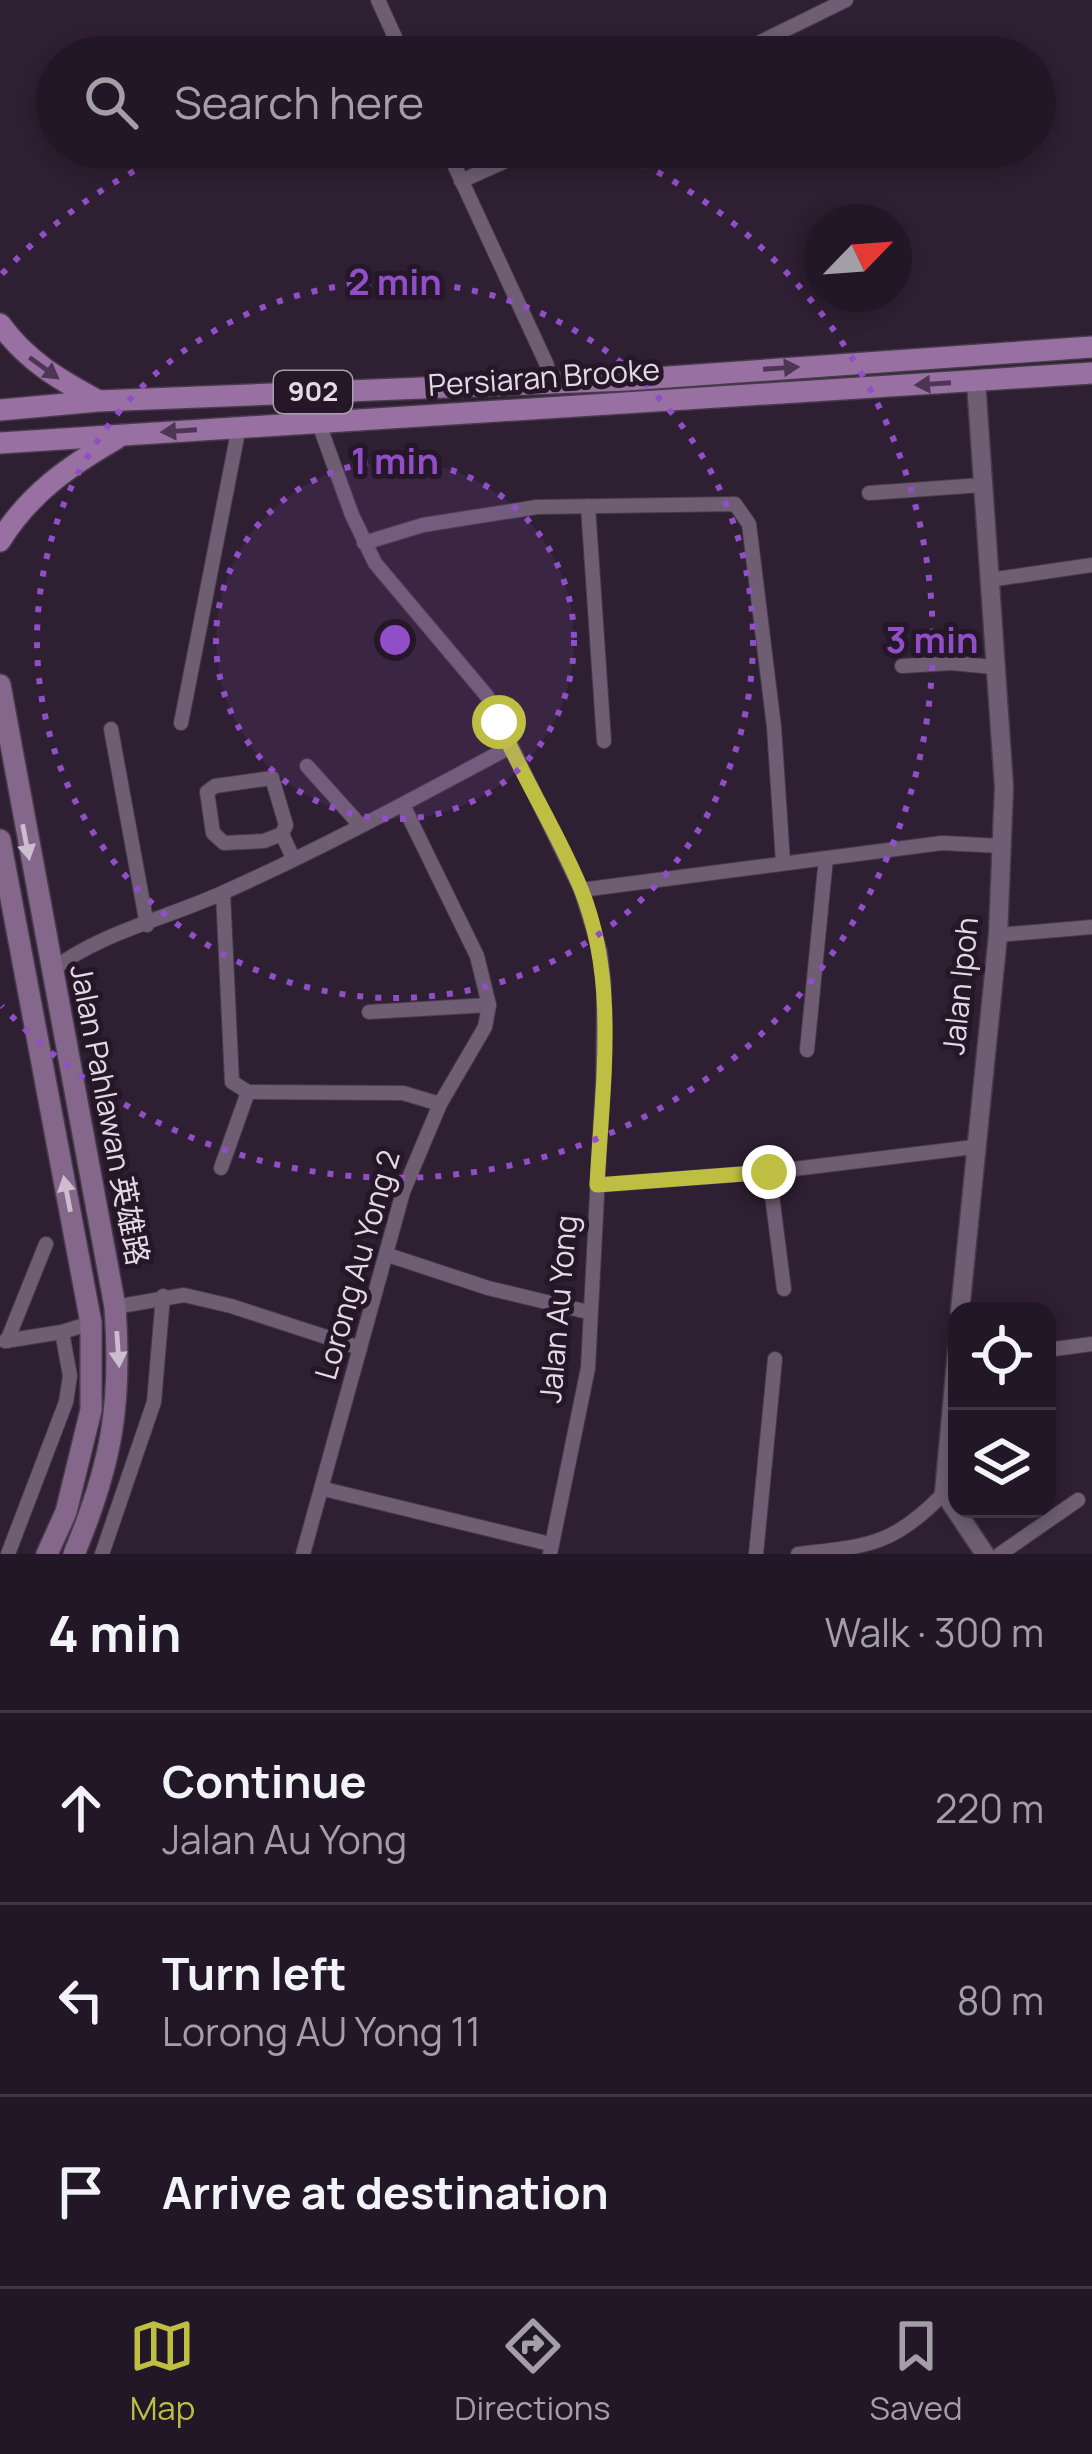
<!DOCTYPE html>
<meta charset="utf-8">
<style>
body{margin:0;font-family:Manrope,"Noto Sans SC",sans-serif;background:#2a202e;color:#f1f3f6}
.controls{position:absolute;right:36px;bottom:36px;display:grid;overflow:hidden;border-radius:24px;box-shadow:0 6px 18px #0003}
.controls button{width:108px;height:108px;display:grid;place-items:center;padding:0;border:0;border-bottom:3px solid #3f3643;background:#221726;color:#f1f3f6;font:60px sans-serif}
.compass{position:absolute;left:804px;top:204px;width:108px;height:108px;border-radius:50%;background:#221726;box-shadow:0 6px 18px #0003;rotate:65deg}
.stop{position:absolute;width:36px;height:36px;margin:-27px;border:9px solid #bebf42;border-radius:50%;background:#fff}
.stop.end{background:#bebf42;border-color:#fff;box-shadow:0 3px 12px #0008}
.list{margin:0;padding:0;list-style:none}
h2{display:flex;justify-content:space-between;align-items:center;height:156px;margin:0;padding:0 48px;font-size:51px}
h2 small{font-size:39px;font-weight:400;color:#a29fa7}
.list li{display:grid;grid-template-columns:78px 1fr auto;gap:36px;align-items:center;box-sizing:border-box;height:192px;padding:0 48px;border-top:3px solid #3f3643}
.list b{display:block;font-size:45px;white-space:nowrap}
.list p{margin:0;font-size:39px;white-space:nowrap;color:#a29fa7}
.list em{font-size:39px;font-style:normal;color:#a29fa7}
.icon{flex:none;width:66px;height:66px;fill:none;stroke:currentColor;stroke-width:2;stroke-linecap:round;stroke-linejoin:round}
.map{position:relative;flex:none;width:1092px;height:1554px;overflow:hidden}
.search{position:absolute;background:#221726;box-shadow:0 6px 18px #0003;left:36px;right:36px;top:36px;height:132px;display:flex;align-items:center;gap:30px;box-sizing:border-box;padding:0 42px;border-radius:66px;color:#a29fa7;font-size:45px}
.sheet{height:732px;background:#221726}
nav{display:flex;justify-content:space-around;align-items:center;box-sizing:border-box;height:168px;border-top:3px solid #3f3643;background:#221726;font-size:33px;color:#a29fa7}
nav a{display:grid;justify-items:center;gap:6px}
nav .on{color:#bebf42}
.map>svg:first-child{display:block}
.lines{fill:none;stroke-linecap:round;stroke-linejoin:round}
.minor-casing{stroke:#473b4b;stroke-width:16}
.tertiary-casing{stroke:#473b4b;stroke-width:21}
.secondary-casing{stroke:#473b4b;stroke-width:24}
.primary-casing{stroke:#473b4b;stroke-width:24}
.minor{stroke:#6f5e73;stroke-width:14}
.tertiary{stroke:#6f5e73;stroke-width:18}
.secondary{stroke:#84678a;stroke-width:21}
.primary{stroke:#9871a2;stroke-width:21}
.oneway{fill:#4d3653}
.oneway2{fill:#ccbdcf}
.route{stroke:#bebf42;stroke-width:15}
.ring{fill:none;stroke:#904fc7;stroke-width:6;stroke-dasharray:6 12}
.labels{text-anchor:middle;stroke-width:10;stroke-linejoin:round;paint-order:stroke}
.shield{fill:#251628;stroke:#ab9fad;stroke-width:3}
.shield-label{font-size:27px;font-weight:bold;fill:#e4dae6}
.street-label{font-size:30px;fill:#e4dae6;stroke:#251628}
.centre{fill:#904fc7;stroke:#251628;stroke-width:6}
.ring-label{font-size:36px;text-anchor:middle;font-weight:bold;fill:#904fc7;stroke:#251628;stroke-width:10;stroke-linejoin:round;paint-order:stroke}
</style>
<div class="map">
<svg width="1092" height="1554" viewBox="0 0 1092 1554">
<rect width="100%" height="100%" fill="#2e1f32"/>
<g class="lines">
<defs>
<g id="minor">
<path d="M378,0L404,57"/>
<path d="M730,57L846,0"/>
<path d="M446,147L547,365"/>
<path d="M461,181L537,147"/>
<path d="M319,424L352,515L375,563L487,696L581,890L600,951L604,984L603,1079L588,1368L550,1554"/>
<path d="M869,493L982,485"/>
<path d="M588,506L604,741"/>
<path d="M364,543L423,525L537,507L735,504L749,524L774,727L783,862"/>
<path d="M989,580L1092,565"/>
<path d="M902,666L952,663L993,667"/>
<path d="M181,723L239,427"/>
<path d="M111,729L147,925"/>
<path d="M307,766L360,825"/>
<path d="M282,834L264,841L224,843L213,833L207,792L215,786L272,778L286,825L282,834L293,858"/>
<path d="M581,890L942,843L1002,846"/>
<path d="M223,893L232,1082L248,1092L403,1093L440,1104"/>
<path d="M998,935L1092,927"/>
<path d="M52,970C100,933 164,919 220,894C319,850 415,798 510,747"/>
<path d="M369,1012L489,1005"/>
<path d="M807,1050L826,858"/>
<path d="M221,1168L248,1092"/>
<path d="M769,1172L784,1289"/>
<path d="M597,1185L769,1172L974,1147"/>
<path d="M388,1255L488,1288L588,1312"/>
<path d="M115,1307L184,1295L231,1306L360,1348"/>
<path d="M5,1341L62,1332L91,1323"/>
<path d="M7,1341L46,1244"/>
<path d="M1047,1350L1092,1344"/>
<path d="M324,1489L550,1544"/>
<path d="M8,1554L66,1402L70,1376L62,1332"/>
<path d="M102,1554L154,1402L163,1296"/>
<path d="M303,1554L403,1192L440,1104L485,1027L489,1005L477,956L403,805"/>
<path d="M756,1554L775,1359"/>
<path d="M798,1554C868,1546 893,1546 944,1493"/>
<path d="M1000,1554L1078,1500"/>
</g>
<g id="tertiary">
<path d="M960,1311L998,935L1004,787L976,381"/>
<path d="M957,1352L944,1493L985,1554"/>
</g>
<g id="secondary">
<path d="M0,685L115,1307C122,1404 112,1463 74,1554"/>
<path d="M0,840L91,1323V1410L66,1512L47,1554"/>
</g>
<g id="primary">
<path d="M0,324C26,360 58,379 97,400"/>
<path d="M0,410L98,401L626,380L1092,347"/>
<path d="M0,443L1092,373"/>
<path d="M0,541C29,494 69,466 116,439"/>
</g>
</defs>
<use href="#minor" class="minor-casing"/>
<use href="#tertiary" class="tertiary-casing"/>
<use href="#secondary" class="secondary-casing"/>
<use href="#primary" class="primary-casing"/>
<use href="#minor" class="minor"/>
<use href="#tertiary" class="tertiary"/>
<use href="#secondary" class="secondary"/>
<use href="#primary" class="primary"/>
</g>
<defs><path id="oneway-solid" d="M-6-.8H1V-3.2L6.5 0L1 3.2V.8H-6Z" transform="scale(3)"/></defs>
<g class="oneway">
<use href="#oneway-solid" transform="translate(44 368) rotate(36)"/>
<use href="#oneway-solid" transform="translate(781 368) rotate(-4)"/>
<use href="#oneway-solid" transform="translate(933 384) rotate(176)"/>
<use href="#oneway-solid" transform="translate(179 431) rotate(176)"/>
</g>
<g class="oneway2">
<use href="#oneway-solid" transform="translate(26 842) rotate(79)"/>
<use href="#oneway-solid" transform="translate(67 1194) rotate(-101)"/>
<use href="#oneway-solid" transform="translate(118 1349) rotate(86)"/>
</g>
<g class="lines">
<path class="route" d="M499,722C523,779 558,832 581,889C619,982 602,1088 597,1185L769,1172"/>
</g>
<circle cx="395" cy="640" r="179" fill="#904fc7" fill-opacity=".12"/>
<g class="ring">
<circle cx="395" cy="640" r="179"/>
<circle cx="395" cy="640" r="358"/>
<path d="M2 274A537 537 0 0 1 181 148M609 148A537 537 0 1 1 2 1006"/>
</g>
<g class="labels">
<rect class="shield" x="274" y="371" width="78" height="42" rx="9"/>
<g class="shield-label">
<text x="313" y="401">902</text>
</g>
<g class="street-label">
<text transform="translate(544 378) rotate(-4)" y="10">Persiaran Brooke</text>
<text transform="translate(961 986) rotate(-84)" y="10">Jalan Ipoh</text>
<text transform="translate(109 1115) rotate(79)" y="10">Jalan Pahlawan 英雄路</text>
<text transform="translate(358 1265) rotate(-74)" y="10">Lorong Au Yong 2</text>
<text transform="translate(559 1309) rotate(-85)" y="10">Jalan Au Yong</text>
</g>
</g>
<circle cx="395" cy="640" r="18" class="centre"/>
<g class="ring-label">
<text x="395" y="295">2 min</text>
<text x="395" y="474">1 min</text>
<text x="932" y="653">3 min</text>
</g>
</svg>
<div class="controls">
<button><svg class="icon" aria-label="locate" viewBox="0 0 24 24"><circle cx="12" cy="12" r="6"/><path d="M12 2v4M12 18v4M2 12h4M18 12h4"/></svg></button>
<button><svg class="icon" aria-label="layers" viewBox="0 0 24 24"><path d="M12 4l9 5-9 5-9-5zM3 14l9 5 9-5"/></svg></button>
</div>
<svg class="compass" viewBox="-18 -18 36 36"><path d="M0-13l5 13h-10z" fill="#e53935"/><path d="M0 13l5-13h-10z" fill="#a29fa7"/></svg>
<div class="stop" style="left:499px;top:722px"></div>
<div class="stop end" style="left:769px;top:1172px"></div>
<div class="search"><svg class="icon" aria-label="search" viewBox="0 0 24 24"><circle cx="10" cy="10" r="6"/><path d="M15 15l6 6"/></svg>Search here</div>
</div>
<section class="sheet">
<h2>4 min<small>Walk · 300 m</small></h2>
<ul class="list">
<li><svg class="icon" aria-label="ahead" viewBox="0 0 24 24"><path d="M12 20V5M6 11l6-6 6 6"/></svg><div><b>Continue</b><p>Jalan Au Yong</p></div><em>220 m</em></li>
<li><svg class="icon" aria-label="left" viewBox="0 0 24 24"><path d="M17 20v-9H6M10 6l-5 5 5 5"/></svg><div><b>Turn left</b><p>Lorong AU Yong 11</p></div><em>80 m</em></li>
<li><svg class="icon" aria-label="arrive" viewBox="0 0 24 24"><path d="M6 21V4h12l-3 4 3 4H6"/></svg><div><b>Arrive at destination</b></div></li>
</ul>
</section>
<nav>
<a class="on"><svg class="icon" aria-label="map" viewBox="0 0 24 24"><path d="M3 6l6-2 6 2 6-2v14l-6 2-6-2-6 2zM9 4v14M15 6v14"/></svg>Map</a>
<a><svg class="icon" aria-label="directions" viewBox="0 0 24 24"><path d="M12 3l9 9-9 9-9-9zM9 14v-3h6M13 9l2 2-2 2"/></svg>Directions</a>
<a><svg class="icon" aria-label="saved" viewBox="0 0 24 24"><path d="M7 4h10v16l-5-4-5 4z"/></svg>Saved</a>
</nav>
